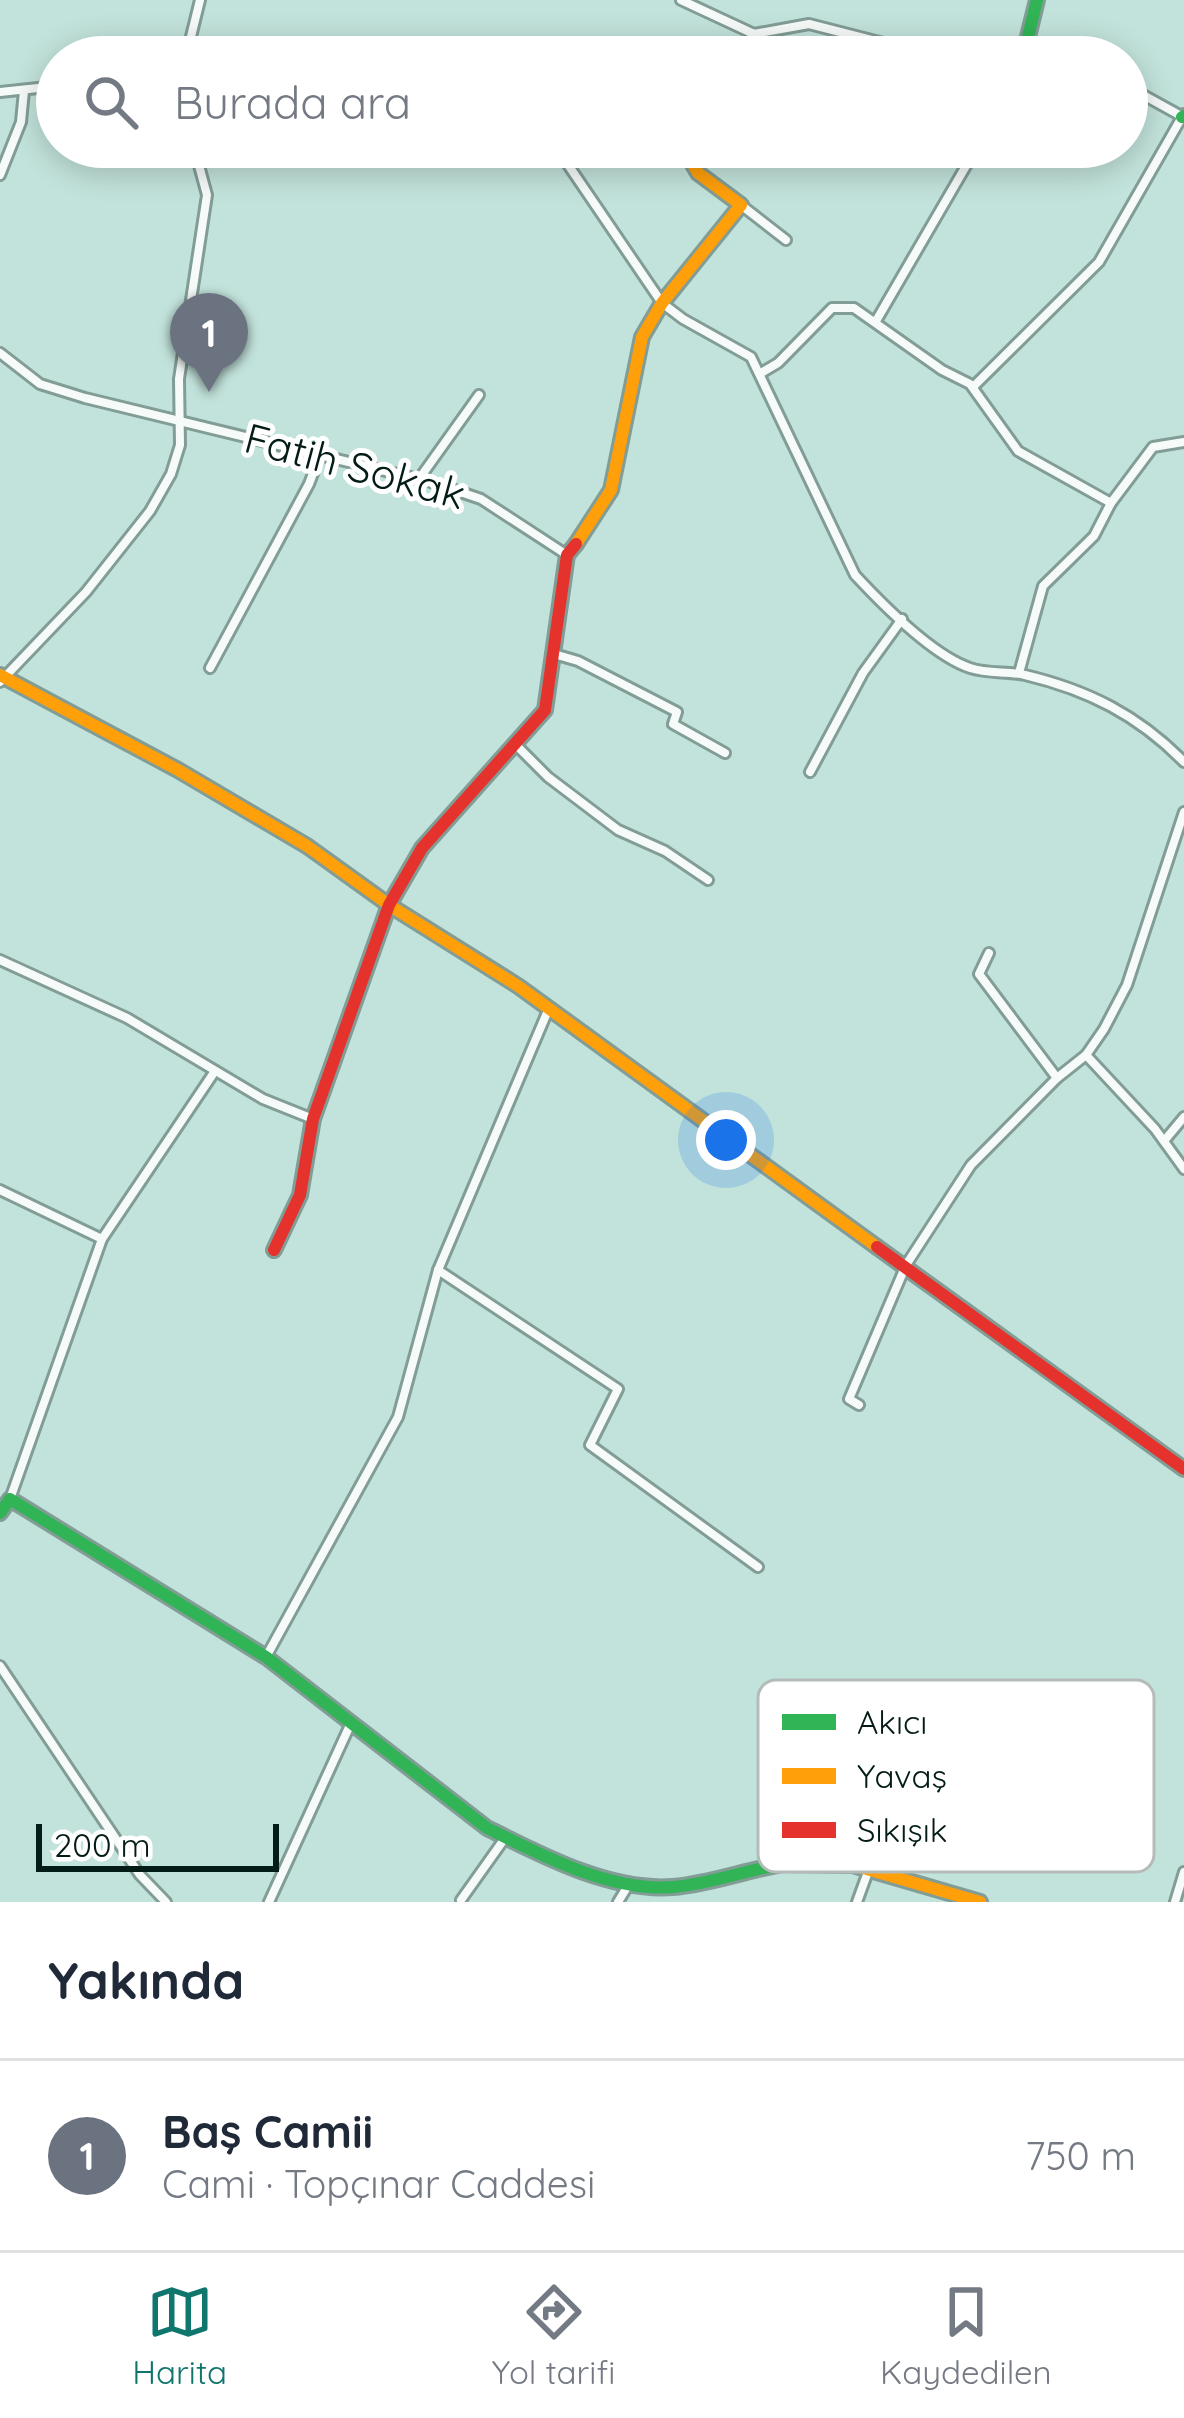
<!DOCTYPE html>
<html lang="tr">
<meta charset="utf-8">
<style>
body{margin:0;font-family:Quicksand,sans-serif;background:#f2f2f3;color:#1f2937}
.scale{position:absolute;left:36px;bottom:30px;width:243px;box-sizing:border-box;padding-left:12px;border:6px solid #041c17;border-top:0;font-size:33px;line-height:42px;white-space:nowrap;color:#041c17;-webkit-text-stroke:9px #fff;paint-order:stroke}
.you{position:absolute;left:726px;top:1140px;width:42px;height:42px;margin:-30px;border:9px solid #fff;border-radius:50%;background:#1a73e8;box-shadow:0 0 0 18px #1a73e833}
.badge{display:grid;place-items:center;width:78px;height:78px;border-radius:50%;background:#0f766e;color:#fff;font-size:39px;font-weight:700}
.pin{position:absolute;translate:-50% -99px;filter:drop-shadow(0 3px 6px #0008)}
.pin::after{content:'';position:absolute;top:63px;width:42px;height:36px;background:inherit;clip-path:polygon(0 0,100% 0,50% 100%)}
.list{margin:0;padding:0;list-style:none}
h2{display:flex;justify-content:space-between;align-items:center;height:156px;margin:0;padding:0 48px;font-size:51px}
h2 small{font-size:39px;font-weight:400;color:#747a83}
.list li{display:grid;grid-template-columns:78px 1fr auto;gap:36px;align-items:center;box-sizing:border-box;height:192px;padding:0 48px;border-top:3px solid #e0e1e3}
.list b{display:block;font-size:45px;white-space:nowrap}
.list p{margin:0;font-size:39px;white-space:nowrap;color:#747a83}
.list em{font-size:39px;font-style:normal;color:#747a83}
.icon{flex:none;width:66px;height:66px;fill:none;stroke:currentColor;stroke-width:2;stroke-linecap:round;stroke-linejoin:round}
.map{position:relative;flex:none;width:1184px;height:1902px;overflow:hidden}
.search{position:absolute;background:#fff;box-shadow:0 6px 30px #0003;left:36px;right:36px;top:36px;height:132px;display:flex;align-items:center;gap:30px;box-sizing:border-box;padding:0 42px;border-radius:66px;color:#747a83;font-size:45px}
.sheet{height:348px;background:#fff}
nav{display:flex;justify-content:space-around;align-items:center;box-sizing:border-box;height:168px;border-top:3px solid #e0e1e3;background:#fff;font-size:33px;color:#747a83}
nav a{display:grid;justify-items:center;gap:6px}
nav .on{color:#0f766e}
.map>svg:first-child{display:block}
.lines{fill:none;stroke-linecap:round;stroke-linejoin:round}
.street-casing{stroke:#829c96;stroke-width:14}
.fast-casing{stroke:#829c96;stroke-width:18}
.slow-casing{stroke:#829c96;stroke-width:18}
.jam-casing{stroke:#829c96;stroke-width:18}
.street{stroke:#f6fbfa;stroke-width:8}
.fast{stroke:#30b455;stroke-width:12}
.slow{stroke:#ff9f0a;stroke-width:12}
.jam{stroke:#e5322d;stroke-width:12}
.labels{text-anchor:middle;stroke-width:10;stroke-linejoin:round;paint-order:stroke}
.street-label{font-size:42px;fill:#041c17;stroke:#fff}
.key{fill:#fff;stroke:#b4bbb9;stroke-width:3}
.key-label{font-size:33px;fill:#041c17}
</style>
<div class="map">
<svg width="1184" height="1902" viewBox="0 0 1184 1902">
<rect width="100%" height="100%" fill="#c2e3db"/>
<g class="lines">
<defs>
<g id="street">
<path d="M681,0L754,34L809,24L938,57"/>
<path d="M186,57L200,0"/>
<path d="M229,57L242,53H390L410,57"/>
<path d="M737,57L754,34"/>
<path d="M1016,57L1026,45L1053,44L1075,57"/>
<path d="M1127,86L1183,117"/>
<path d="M0,92L57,86"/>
<path d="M556,147L662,303L683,319L751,357L855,575C882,604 932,655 970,668C988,674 1007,671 1025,675C1088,690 1138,715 1184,762"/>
<path d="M0,175L21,122L24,91"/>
<path d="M741,205L786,240"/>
<path d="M876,321L977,147"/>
<path d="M0,353L40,384L85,398L431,482L481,499L567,555"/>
<path d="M761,373L778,363L832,308H854L942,370L970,384L1018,451L1111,503"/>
<path d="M973,387L1099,262L1182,117"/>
<path d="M419,479L479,395"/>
<path d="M554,654L578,661L677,712L673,724L725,753"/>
<path d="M210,668L309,484L320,455"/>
<path d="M1019,673L1043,586L1094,536L1111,503L1153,447L1184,442"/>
<path d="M0,682L86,592L150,511L171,474L180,445L179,379L207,195L194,147"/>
<path d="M515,744L548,777L618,830L665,851L708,880"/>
<path d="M810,772L863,673L902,619"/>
<path d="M989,953L979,974L1057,1078"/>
<path d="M0,960L127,1018L263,1099L313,1119"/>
<path d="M1086,1055L1155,1129L1184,1169"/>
<path d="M1164,1141L1184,1117"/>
<path d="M0,1190L102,1239"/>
<path d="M438,1270L618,1389L590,1445L758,1567"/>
<path d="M859,1405L849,1399L906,1265L971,1165L1057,1078L1086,1055L1104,1029L1127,985L1184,812"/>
<path d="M10,1499L102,1239L215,1071"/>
<path d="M266,1657L398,1417L438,1270L549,1008"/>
<path d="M0,1666L140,1875L166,1902"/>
<path d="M461,1900L505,1838"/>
<path d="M269,1902L351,1723"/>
<path d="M618,1902L629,1884"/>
<path d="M857,1902L869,1869"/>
<path d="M1175,1902L1184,1872"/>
</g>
<g id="fast">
<path d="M1026,45L1037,0"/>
<path d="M1182,117L1184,116"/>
<path d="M0,1513L10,1499L266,1657L487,1828C541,1855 610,1892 673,1887C710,1884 746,1870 783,1864"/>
</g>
<g id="slow">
<path d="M576,544L611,490L642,337L662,303L741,205L698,173L683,147"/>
<path d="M0,675L178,770L307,846L389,905L518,986L877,1247"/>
<path d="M783,1864L853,1865L980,1902"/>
</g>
<g id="jam">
<path d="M877,1247L1184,1469"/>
<path d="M274,1250L300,1195L313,1119L389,905L422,848L545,710L567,555L576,544"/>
</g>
</defs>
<use href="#street" class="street-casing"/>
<use href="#fast" class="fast-casing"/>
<use href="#slow" class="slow-casing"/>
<use href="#jam" class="jam-casing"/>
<use href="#street" class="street"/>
<use href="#fast" class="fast"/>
<use href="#slow" class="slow"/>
<use href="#jam" class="jam"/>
</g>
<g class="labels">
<g class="street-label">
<text transform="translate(355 466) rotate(15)" y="15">Fatih Sokak</text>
</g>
</g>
<rect x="758" y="1680" width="396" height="192" rx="18" class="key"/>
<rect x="782" y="1714" width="54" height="16" fill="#30b455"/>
<rect x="782" y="1768" width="54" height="16" fill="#ff9f0a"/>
<rect x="782" y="1822" width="54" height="16" fill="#e5322d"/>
<g class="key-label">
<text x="857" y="1734">Akıcı</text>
<text x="857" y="1788">Yavaş</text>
<text x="857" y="1842">Sıkışık</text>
</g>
</svg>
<div class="scale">200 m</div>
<div class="you"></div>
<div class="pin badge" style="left:209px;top:392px;background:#6b7280">1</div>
<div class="search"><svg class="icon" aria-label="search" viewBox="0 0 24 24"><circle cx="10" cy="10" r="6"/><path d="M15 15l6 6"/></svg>Burada ara</div>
</div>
<section class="sheet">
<h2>Yakında<small></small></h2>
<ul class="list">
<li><span class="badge" style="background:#6b7280">1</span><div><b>Baş Camii</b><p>Cami · Topçınar Caddesi</p></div><em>750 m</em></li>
</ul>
</section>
<nav>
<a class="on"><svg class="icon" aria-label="map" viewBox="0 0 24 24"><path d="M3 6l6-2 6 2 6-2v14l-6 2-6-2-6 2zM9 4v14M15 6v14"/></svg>Harita</a>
<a><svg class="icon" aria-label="directions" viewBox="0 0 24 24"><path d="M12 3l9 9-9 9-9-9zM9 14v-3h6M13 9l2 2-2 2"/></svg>Yol tarifi</a>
<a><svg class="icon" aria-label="saved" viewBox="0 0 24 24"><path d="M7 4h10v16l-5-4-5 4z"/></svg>Kaydedilen</a>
</nav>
